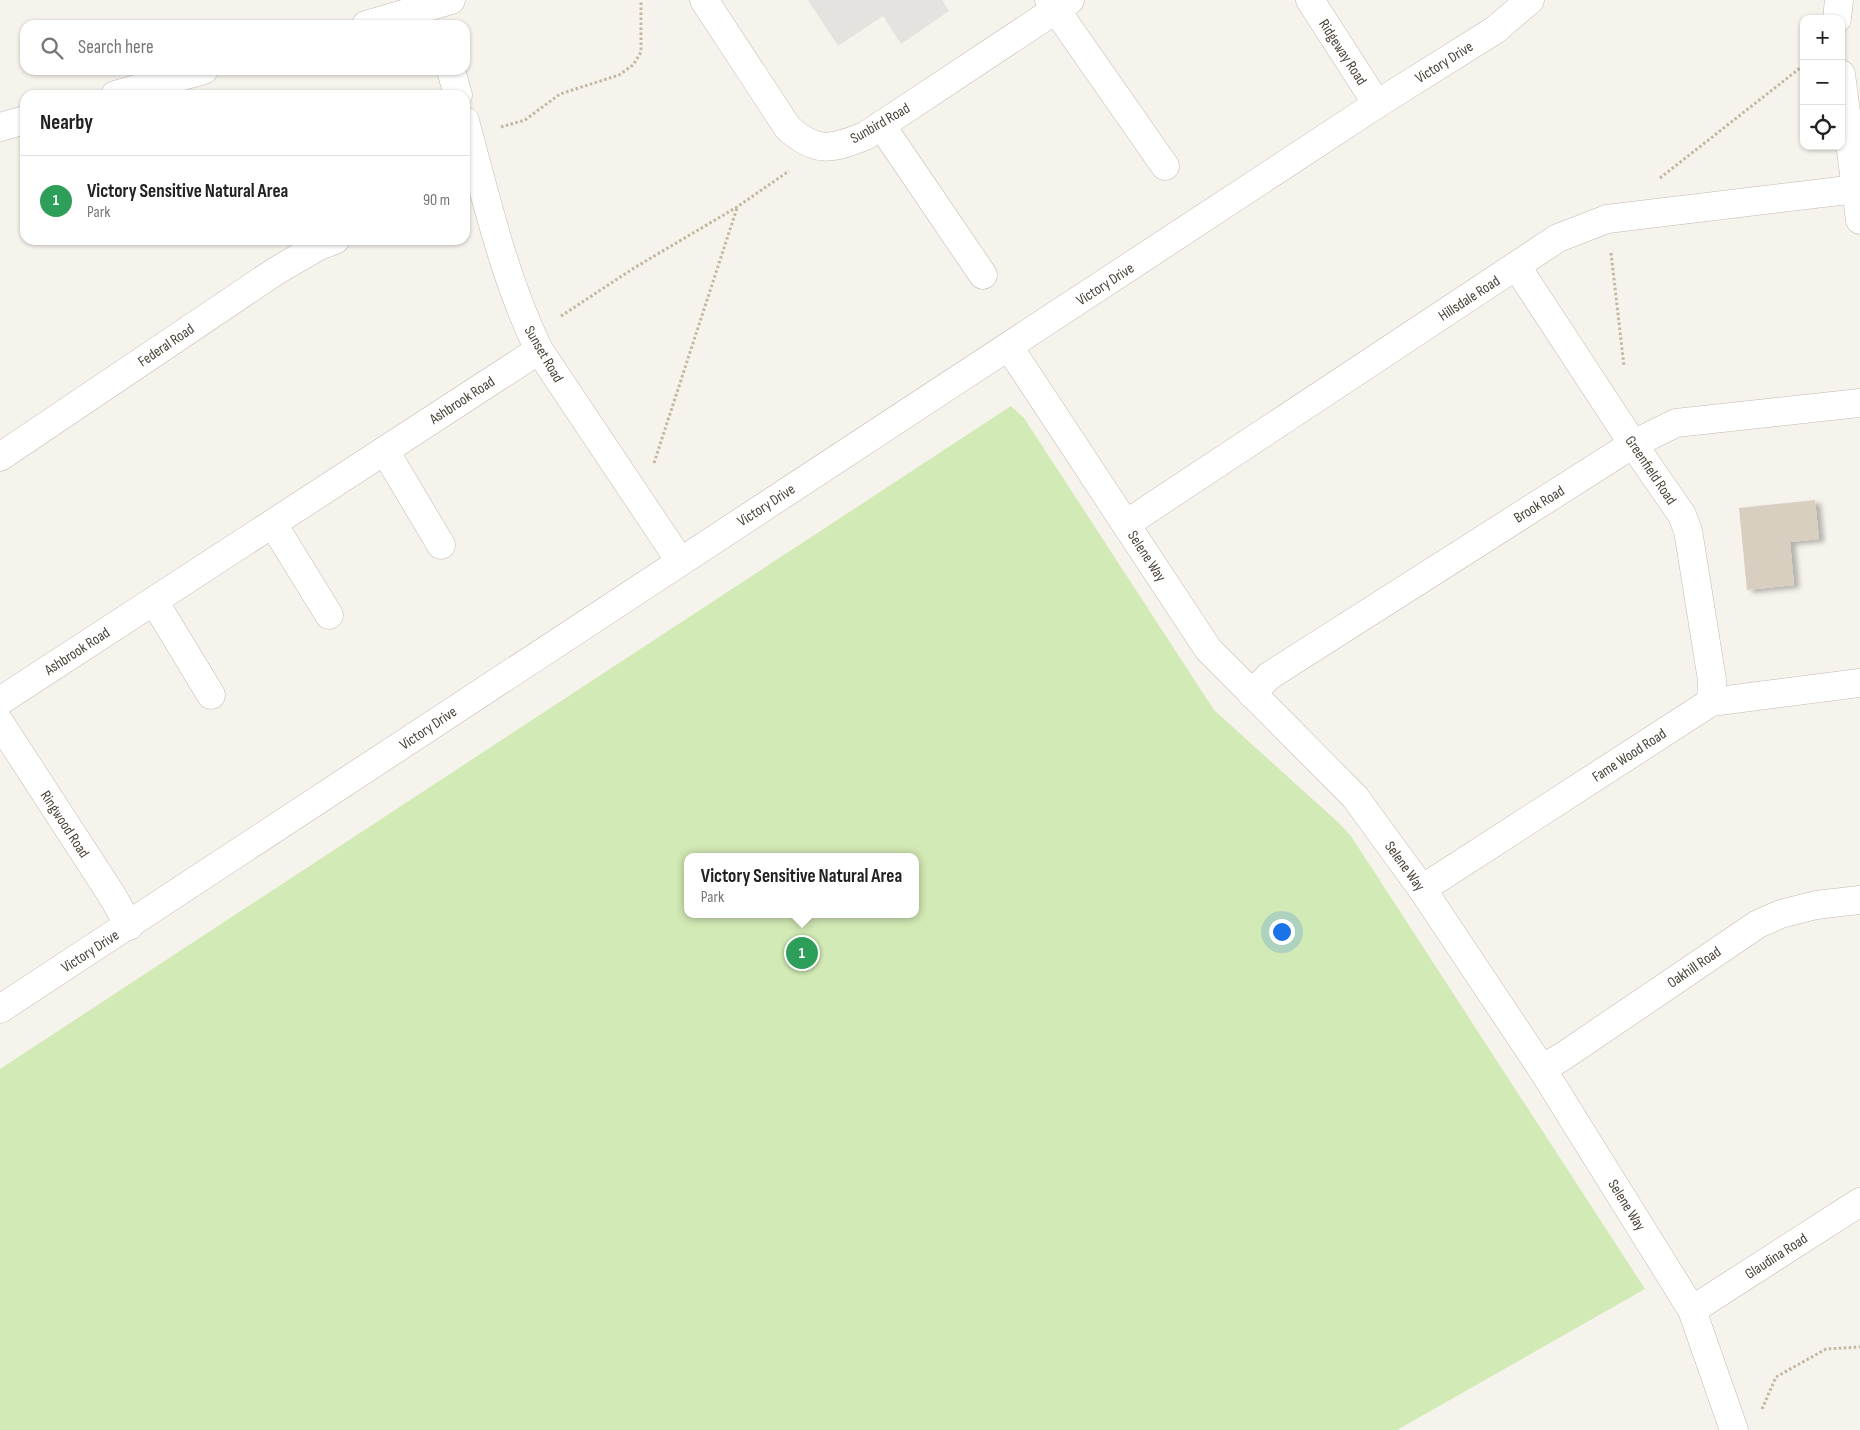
<!DOCTYPE html>
<meta charset="utf-8">
<style>
body{margin:0;font-family:"Sofia Sans Condensed",sans-serif;background:#f6f6f6;color:#222}
.controls{position:absolute;right:15px;top:15px;display:grid;overflow:hidden;border-radius:10px;box-shadow:0 1px 4px #0004}
.controls button{width:45px;height:45px;display:grid;place-items:center;padding:0;border:0;border-bottom:1px solid #e0e0e0;background:#fff;color:#222;font:25px sans-serif}
.you{position:absolute;left:1281px;top:931px;width:18px;height:18px;margin:-12px;border:4px solid #fff;border-radius:50%;background:#1a73e8;box-shadow:0 0 0 8px #1a73e833}
.badge{display:grid;place-items:center;width:32px;height:32px;border-radius:50%;background:#2563eb;color:#fff;font-size:16px;font-weight:700}
.pin{position:absolute;translate:-50% -50%;border:2px solid #fff;box-shadow:0 1px 5px #0006}
.popup{position:absolute;left:684px;top:853px;width:235px;height:65px;box-sizing:border-box;display:grid;place-content:center;border-radius:10px;background:#fff;filter:drop-shadow(0 1px 4px #0005);font-size:16px;white-space:nowrap;color:#767676}
.popup b{font-size:19px;color:#222}
.popup::after{content:'';position:absolute;left:50%;top:100%;margin-left:-10px;border:10px solid transparent;border-top-color:#fff}
.list{margin:0;padding:0;list-style:none}
h2{display:flex;justify-content:space-between;align-items:center;height:65px;margin:0;padding:0 20px;font-size:21px}
h2 small{font-size:16px;font-weight:400;color:#767676}
.list li{display:grid;grid-template-columns:32px 1fr auto;gap:15px;align-items:center;box-sizing:border-box;height:90px;padding:0 20px;border-top:1px solid #e0e0e0}
.list b{display:block;font-size:19px;white-space:nowrap}
.list p{margin:0;font-size:16px;white-space:nowrap;color:#767676}
.list em{font-size:16px;font-style:normal;color:#767676}
.icon{flex:none;width:28px;height:28px;fill:none;stroke:currentColor;stroke-width:2;stroke-linecap:round;stroke-linejoin:round}
.map{position:relative;flex:none;width:1860px;height:1430px;overflow:hidden}
.search{position:absolute;background:#fff;box-shadow:0 1px 4px #0004;left:20px;top:20px;width:450px;height:55px;display:flex;align-items:center;gap:12px;box-sizing:border-box;padding:0 18px;border-radius:15px;color:#767676;font-size:19px}
.panel{position:absolute;background:#fff;box-shadow:0 1px 4px #0004;left:20px;top:90px;width:450px;height:155px;border-radius:15px}
.map>svg:first-child{display:block}
.green{fill:#d2eab5;fill-rule:evenodd}
.parking{fill:#e5e3e0}
.building{fill:#d8cfc1;filter:url(#shadow)}
.lines{fill:none;stroke-linecap:round;stroke-linejoin:round}
.minor-casing{stroke:#c2bbae;stroke-width:29}
.path{stroke:#c4b79f;stroke-width:3;stroke-dasharray:2.5 2.5;stroke-linecap:butt}
.minor{stroke:#fff;stroke-width:28}
.labels{text-anchor:middle;stroke-width:4;stroke-linejoin:round;paint-order:stroke}
.street-label{font-size:15px;fill:#4b4439;stroke:#fff}
</style>
<div class="map">
<svg width="1860" height="1430" viewBox="0 0 1860 1430">
<defs>
<filter id="shadow"><feDropShadow dx="5.5" dy="3" stdDeviation="2.5" flood-color="#0004"/></filter>
</defs>
<rect width="100%" height="100%" fill="#f6f3ec"/>
<path class="green" d="M1011,406L1024,418L1214,710L1340,824L1351,836L1645,1289L1397,1430H0V1069ZM688,857H916V914H688Z"/>
<path class="parking" d="M808,0H942L949,11L901,44L883,16L838,46Z"/>
<path class="building" d="M1815,500L1819,539L1790,542L1794,585L1747,590L1739,508Z"/>
<g class="lines">
<defs>
<g id="minor">
<path d="M704,0L788,128C817,154 832,149 865,136L1070,0"/>
<path d="M1049,0L1165,166"/>
<path d="M1310,0L1377,104"/>
<path d="M1837,19L1839,0"/>
<path d="M366,25L451,0"/>
<path d="M451,70L458,95"/>
<path d="M1841,74L1860,220"/>
<path d="M115,95L204,70"/>
<path d="M465,121C486,198 504,278 539,350L680,561"/>
<path d="M881,125L983,275"/>
<path d="M0,127L25,120"/>
<path d="M1517,267L1633,444L1682,515L1688,531L1691,549L1712,680L1711,702"/>
<path d="M1009,347L1208,649L1355,797L1422,889L1542,1069L1692,1310L1734,1430"/>
<path d="M385,451L441,545"/>
<path d="M0,457L276,271L319,246L335,240"/>
<path d="M273,524L329,615"/>
<path d="M1126,524L1558,238L1607,219L1856,189"/>
<path d="M154,601L211,695"/>
<path d="M1252,694L1269,676L1633,444L1676,423L1860,403"/>
<path d="M0,701L539,350"/>
<path d="M0,723L113,897L129,926"/>
<path d="M1422,889L1711,702L1860,683"/>
<path d="M0,1009L1377,104L1495,30L1530,0"/>
<path d="M1542,1069L1565,1055L1758,924L1781,914L1816,905L1860,900"/>
<path d="M1692,1310L1860,1202"/>
</g>
</defs>
<use href="#minor" class="minor-casing"/>
<g class="path">
<path d="M501,127L525,120L560,94L619,75L633,65L641,52V0"/>
<path d="M1660,178L1804,65"/>
<path d="M1611,253L1624,366"/>
<path d="M561,316L634,268L737,207L789,171"/>
<path d="M654,463L737,208"/>
<path d="M1762,1409L1776,1377L1826,1349L1860,1347"/>
</g>
<use href="#minor" class="minor"/>
</g>
<g class="labels">
<g class="street-label">
<text transform="translate(1343 52) rotate(57)" y="5">Ridgeway Road</text>
<text transform="translate(1444 62) rotate(-32)" y="5">Victory Drive</text>
<text transform="translate(880 123) rotate(-30)" y="5">Sunbird Road</text>
<text transform="translate(1105 284) rotate(-33)" y="5">Victory Drive</text>
<text transform="translate(1469 298) rotate(-33)" y="5">Hillsdale Road</text>
<text transform="translate(166 345) rotate(-34)" y="5">Federal Road</text>
<text transform="translate(544 354) rotate(60)" y="5">Sunset Road</text>
<text transform="translate(462 400) rotate(-33)" y="5">Ashbrook Road</text>
<text transform="translate(1651 470) rotate(56)" y="5">Greenfield Road</text>
<text transform="translate(1539 504) rotate(-32)" y="5">Brook Road</text>
<text transform="translate(766 505) rotate(-33)" y="5">Victory Drive</text>
<text transform="translate(1147 556) rotate(57)" y="5">Selene Way</text>
<text transform="translate(77 651) rotate(-33)" y="5">Ashbrook Road</text>
<text transform="translate(428 728) rotate(-34)" y="5">Victory Drive</text>
<text transform="translate(1629 755) rotate(-33)" y="5">Fame Wood Road</text>
<text transform="translate(65 824) rotate(57)" y="5">Ringwood Road</text>
<text transform="translate(1405 866) rotate(54)" y="5">Selene Way</text>
<text transform="translate(90 951) rotate(-33)" y="5">Victory Drive</text>
<text transform="translate(1694 967) rotate(-34)" y="5">Oakhill Road</text>
<text transform="translate(1627 1205) rotate(58)" y="5">Selene Way</text>
<text transform="translate(1776 1256) rotate(-33)" y="5">Glaudina Road</text>
</g>
</g>
</svg>
<div class="controls">
<button>+</button>
<button>−</button>
<button><svg class="icon" aria-label="locate" viewBox="0 0 24 24"><circle cx="12" cy="12" r="6"/><path d="M12 2v4M12 18v4M2 12h4M18 12h4"/></svg></button>
</div>
<div class="you"></div>
<div class="pin badge" style="left:802px;top:953px;background:#2e9e5b">1</div>
<div class="popup"><b>Victory Sensitive Natural Area</b>Park</div>
<div class="search"><svg class="icon" aria-label="search" viewBox="0 0 24 24"><circle cx="10" cy="10" r="6"/><path d="M15 15l6 6"/></svg>Search here</div>
<section class="panel">
<h2>Nearby<small></small></h2>
<ul class="list">
<li><span class="badge" style="background:#2e9e5b">1</span><div><b>Victory Sensitive Natural Area</b><p>Park</p></div><em>90 m</em></li>
</ul>
</section>
</div>
